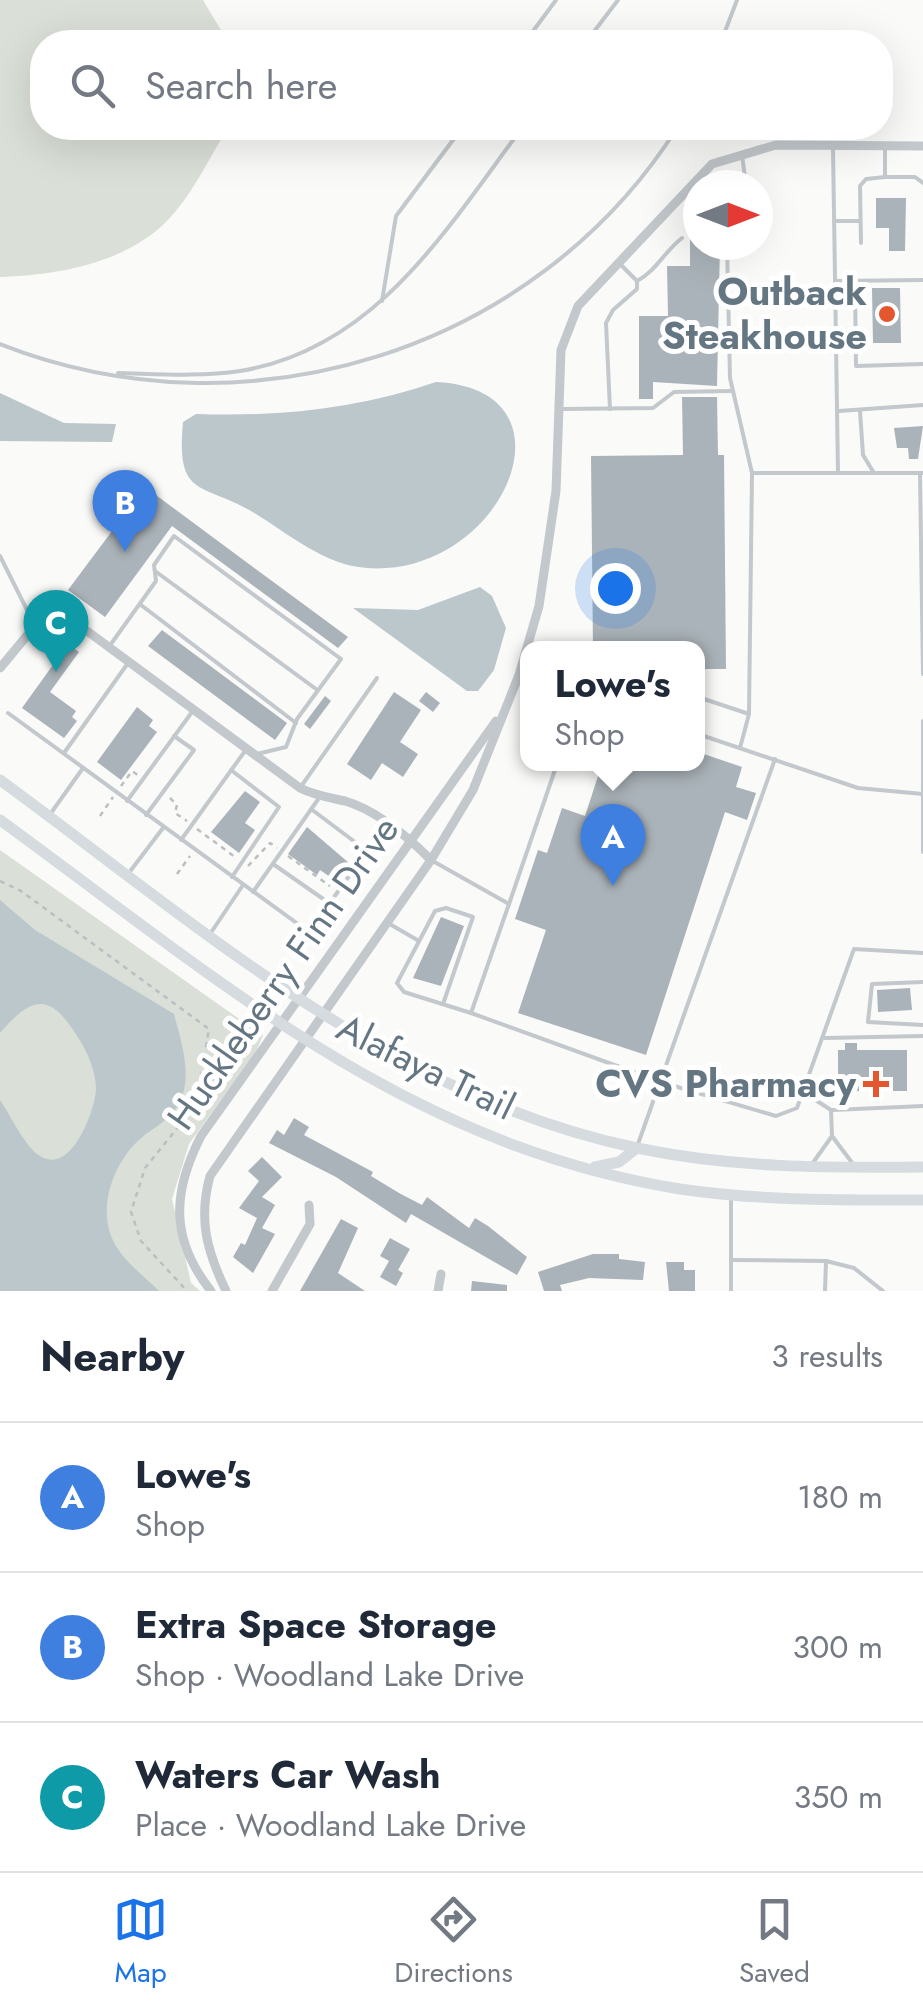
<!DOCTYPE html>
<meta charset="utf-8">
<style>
body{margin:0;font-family:Jost,sans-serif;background:#f2f2f3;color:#1f2937}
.compass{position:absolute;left:683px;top:170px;width:90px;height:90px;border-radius:50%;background:#fff;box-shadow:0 10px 40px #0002;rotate:90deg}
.you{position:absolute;left:615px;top:588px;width:35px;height:35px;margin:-25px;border:8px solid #fff;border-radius:50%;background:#1a73e8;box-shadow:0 0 0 15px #1a73e833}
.badge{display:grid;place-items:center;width:65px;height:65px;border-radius:50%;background:#1a73e8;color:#fff;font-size:32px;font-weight:700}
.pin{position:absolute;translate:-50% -82px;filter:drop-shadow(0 2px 5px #0008)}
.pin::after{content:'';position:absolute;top:52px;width:35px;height:30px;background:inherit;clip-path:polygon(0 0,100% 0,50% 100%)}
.popup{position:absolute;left:520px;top:641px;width:185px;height:130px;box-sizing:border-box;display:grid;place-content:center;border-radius:20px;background:#fff;filter:drop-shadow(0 2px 8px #0005);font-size:32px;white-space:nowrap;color:#747a83}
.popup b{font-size:38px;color:#1f2937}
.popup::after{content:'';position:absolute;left:50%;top:100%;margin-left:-20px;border:20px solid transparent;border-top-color:#fff}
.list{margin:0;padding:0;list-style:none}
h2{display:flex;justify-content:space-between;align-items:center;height:130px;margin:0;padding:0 40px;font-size:42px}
h2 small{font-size:32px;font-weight:400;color:#747a83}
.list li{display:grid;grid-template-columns:65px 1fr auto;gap:30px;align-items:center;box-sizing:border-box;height:150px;padding:0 40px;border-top:2px solid #e0e1e3}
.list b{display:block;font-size:38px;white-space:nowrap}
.list p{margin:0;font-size:32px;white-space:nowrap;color:#747a83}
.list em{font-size:32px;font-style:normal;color:#747a83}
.icon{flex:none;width:55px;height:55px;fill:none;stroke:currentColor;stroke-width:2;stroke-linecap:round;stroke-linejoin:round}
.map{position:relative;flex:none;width:923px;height:1291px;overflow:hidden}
.search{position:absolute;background:#fff;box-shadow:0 10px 40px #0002;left:30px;right:30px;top:30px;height:110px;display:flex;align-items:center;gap:25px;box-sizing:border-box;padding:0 35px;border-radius:40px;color:#747a83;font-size:38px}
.sheet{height:580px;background:#fff}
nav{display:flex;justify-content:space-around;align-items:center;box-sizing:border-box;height:140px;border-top:2px solid #e0e1e3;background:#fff;font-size:28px;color:#747a83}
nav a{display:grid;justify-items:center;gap:5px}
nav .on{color:#1a73e8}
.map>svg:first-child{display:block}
.green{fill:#dadfd7}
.water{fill:#bbc7cb}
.building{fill:#aab3b9}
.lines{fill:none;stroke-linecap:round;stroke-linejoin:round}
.path{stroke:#bbbfc2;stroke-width:2.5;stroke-dasharray:5 5;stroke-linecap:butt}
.service{stroke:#c3c8cc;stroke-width:4}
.minor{stroke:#c3c8cc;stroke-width:9}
.secondary{stroke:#d6dbdf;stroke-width:11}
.poi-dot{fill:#e4572e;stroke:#fff;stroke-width:4}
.labels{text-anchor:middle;stroke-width:10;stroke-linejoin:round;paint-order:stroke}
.poi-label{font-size:38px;font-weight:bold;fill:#657683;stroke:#fff;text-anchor:end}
.street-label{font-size:38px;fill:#657683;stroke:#fff}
</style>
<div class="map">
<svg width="923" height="1291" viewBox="0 0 923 1291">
<rect width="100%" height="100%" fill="#fafaf8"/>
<g class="green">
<path d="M0,0H203L228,42H42V128H228C211,155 196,187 175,212C134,262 61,275 0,277Z"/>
<path d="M0,850L252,1028L257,1025L263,1035L256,1052L189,1144L172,1199L191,1283L200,1291H0Z"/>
</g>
<g class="water">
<path d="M436,382C585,389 502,578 367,568C323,565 288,533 251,511C200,482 176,498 183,422L196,414C279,417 357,409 436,382Z"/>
<path d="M0,393L64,423L116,424L112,442L0,441Z"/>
<path d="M480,587L492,596L506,628L494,670L478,691H467L353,608L418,610Z"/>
<path d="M0,900L35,930L174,1014C181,1042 194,1078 178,1105C169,1122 151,1128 138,1141C111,1166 96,1214 116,1246C126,1263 145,1277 159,1291H0V1100C11,1116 25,1147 40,1156C71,1176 95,1111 96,1089C96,1072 88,1053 79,1039C52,995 35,992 0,1033Z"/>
</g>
<g class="building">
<path d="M876,198H906L905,251H889V228H876Z"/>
<path d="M698,214V245H720L717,386L653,382V399H639V316H668L667,266H690V224Z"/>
<path d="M872,288H900L901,343H873Z"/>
<path d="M682,397H717L718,455H724L726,669H698V648H593L591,456L683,455Z"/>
<path d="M923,426L918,459H909L908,448H897L894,428Z"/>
<path d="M145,487L272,581L348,637L338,648L172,526L105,617L68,590Z"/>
<path d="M162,630L287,723L275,740L148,646Z"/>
<path d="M68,644L79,652L50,692L76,711L72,717L77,721L64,738L22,708Z"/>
<path d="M394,692L421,710L400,742L418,754L403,777L382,763L371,780L347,764Z"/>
<path d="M426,692L440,703L433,712L419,701Z"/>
<path d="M325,696L331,701L310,729L304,724Z"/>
<path d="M137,707L153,720L149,726L157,732L121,780L97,762Z"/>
<path d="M698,752L742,767L736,787L756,793L747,820L725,812L646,1055L518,1013L546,930L515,919L538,850L547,853L562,808L585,816L602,764H698Z"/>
<path d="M245,791L260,802L245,823L255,830L239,853L211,832Z"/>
<path d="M307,827L349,863L336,881L320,870L317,875L288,854Z"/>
<path d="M441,917L464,926L441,986L413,978Z"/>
<path d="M910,988L912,1010L878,1012L877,990Z"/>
<path d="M845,1043H857V1050H907V1091H838V1050H845Z"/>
<path d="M294,1118L309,1127L304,1135L373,1172L371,1176L399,1193L422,1205L427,1197L469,1228L475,1218L488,1226L527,1257L517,1275L411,1214L406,1223L336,1177L269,1143L277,1130L284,1135Z"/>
<path d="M262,1157L282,1177L262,1197L275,1205L262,1228L275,1234L253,1273L233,1257L241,1243L245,1245L257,1218L239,1208L259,1181L248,1171Z"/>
<path d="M341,1219L358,1228L338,1273L365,1291H300Z"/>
<path d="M390,1238L410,1249L398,1270L403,1273L396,1286L380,1277L389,1261L380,1256Z"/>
<path d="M593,1254H619V1259L645,1262L643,1280L589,1278L560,1285L562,1291H544L538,1272Z"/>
<path d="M666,1262H684V1270H695V1291H669Z"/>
<path d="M472,1281L507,1285V1291H471Z"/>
</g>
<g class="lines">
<g class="path">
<path d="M121,786L132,771L139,776"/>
<path d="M170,798L177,805L175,813L187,821"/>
<path d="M100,816L113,797"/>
<path d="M197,829L235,857"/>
<path d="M288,856L330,886"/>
<path d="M248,866L270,843L277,848"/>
<path d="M177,874L190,856"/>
<path d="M0,881L21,891L209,1029L196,1105L145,1168L131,1212L141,1241L187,1291"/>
</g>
<g class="service">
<path d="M525,42L556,0"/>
<path d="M586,42L618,0"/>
<path d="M721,42L737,0"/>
<path d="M833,148L838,473"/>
<path d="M885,150V177H915L923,183"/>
<path d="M742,155L746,185"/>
<path d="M834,221H860"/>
<path d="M861,243L860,186L866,179L885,177"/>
<path d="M727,245L730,378L752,473L749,714L740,748"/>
<path d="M637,281C656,271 664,252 682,238"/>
<path d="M835,281L923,280"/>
<path d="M855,281L856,366L923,364"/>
<path d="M382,301L396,216L462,128"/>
<path d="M0,344C246,441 535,352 677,128"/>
<path d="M118,373C159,374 200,377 240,371C376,349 447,228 522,128"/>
<path d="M562,409L653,408L674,392L730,391"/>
<path d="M610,409L606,323L613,310L637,289V281L620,264"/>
<path d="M839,411L923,405"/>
<path d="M860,411L863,455L874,473"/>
<path d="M753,473H923"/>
<path d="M920,473L923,674"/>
<path d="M0,556L35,626"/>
<path d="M155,571L316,689"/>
<path d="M141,605L296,723"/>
<path d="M111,644L156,581L154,565L174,536L341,659L297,719L286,747L257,754"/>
<path d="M698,697L749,714"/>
<path d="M8,713L309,932L367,851L311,809"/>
<path d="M923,721V852"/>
<path d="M698,734L858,788L923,794"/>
<path d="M64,753L128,663"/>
<path d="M231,770L279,807L232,877"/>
<path d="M300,788L377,678"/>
<path d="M127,801L192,712"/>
<path d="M51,813L83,768"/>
<path d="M146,815L194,750L174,736"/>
<path d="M181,840L245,751"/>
<path d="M431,860L509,904L471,1013L664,1083L776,1116L797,1108L854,949L923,953"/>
<path d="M273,864L329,903"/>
<path d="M128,874L163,828"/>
<path d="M253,892L319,798"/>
<path d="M509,904L557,764"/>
<path d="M388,923L419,941"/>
<path d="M210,934L243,885"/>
<path d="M923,982L872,984L868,1022L923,1025"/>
<path d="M443,1004L473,917L446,908L435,911L397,983L404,992L471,1013"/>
<path d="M825,1038L923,1036"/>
<path d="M803,1092L831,1110L832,1136L853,1164"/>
<path d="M833,1110L923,1106"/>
<path d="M638,1144L775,759"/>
<path d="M812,1164L832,1136"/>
<path d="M732,1260L826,1261L854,1268L883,1291"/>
<path d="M731,1291V1200"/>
<path d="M825,1291L826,1261"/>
</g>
<g class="minor">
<path d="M0,668L35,626L67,623L83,628L300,788C316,796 328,797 345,801C376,810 409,838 431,860"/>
<path d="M211,1291C170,1239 172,1193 201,1136L496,721"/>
<path d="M226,1291C207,1251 198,1220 210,1176L431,860L473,790L519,675L539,606L556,491L561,350L578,306L712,164L776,145L923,146"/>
<path d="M272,1291L310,1224L309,1205"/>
<path d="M438,1291L441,1274"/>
</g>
<g class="secondary">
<path d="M0,780C198,925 390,1097 637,1148C732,1168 826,1168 923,1167"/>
<path d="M0,820C217,978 405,1145 680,1189C761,1201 842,1200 923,1200"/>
<path d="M595,1167L619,1162L637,1148"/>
</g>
</g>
<g class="poi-dot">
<circle cx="887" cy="314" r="10"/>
<path d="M871 1069h10v10h10v10h-10v10h-10v-10h-10v-10h10z"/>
</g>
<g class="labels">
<g class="poi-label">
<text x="867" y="305">Outback<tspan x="867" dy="44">Steakhouse</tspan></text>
<text x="856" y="1097">CVS Pharmacy</text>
</g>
<g class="street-label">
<text transform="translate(283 973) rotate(-55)" y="13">Huckleberry Finn Drive</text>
<text transform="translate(426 1067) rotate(26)" y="13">Alafaya Trail</text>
</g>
</g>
</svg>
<svg class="compass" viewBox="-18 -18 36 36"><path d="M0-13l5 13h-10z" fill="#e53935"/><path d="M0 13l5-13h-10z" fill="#747a83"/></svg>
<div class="you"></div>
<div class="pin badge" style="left:613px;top:886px;background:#3f7fe0">A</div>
<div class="popup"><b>Lowe's</b>Shop</div>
<div class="pin badge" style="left:125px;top:552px;background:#3f7fe0">B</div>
<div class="pin badge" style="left:56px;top:672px;background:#0f9aa8">C</div>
<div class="search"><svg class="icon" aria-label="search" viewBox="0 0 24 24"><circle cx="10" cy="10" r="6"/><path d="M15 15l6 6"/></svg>Search here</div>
</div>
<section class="sheet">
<h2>Nearby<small>3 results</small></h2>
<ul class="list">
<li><span class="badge" style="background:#3f7fe0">A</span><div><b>Lowe's</b><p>Shop</p></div><em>180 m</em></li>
<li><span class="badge" style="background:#3f7fe0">B</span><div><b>Extra Space Storage</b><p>Shop · Woodland Lake Drive</p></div><em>300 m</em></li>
<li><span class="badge" style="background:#0f9aa8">C</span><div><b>Waters Car Wash</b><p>Place · Woodland Lake Drive</p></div><em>350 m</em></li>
</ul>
</section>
<nav>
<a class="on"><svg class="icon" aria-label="map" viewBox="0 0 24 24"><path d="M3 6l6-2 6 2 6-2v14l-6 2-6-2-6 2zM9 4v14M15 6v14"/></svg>Map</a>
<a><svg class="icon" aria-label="directions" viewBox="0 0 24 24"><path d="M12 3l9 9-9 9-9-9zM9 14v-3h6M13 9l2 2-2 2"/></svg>Directions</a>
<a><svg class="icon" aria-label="saved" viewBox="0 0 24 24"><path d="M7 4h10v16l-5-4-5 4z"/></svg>Saved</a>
</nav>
